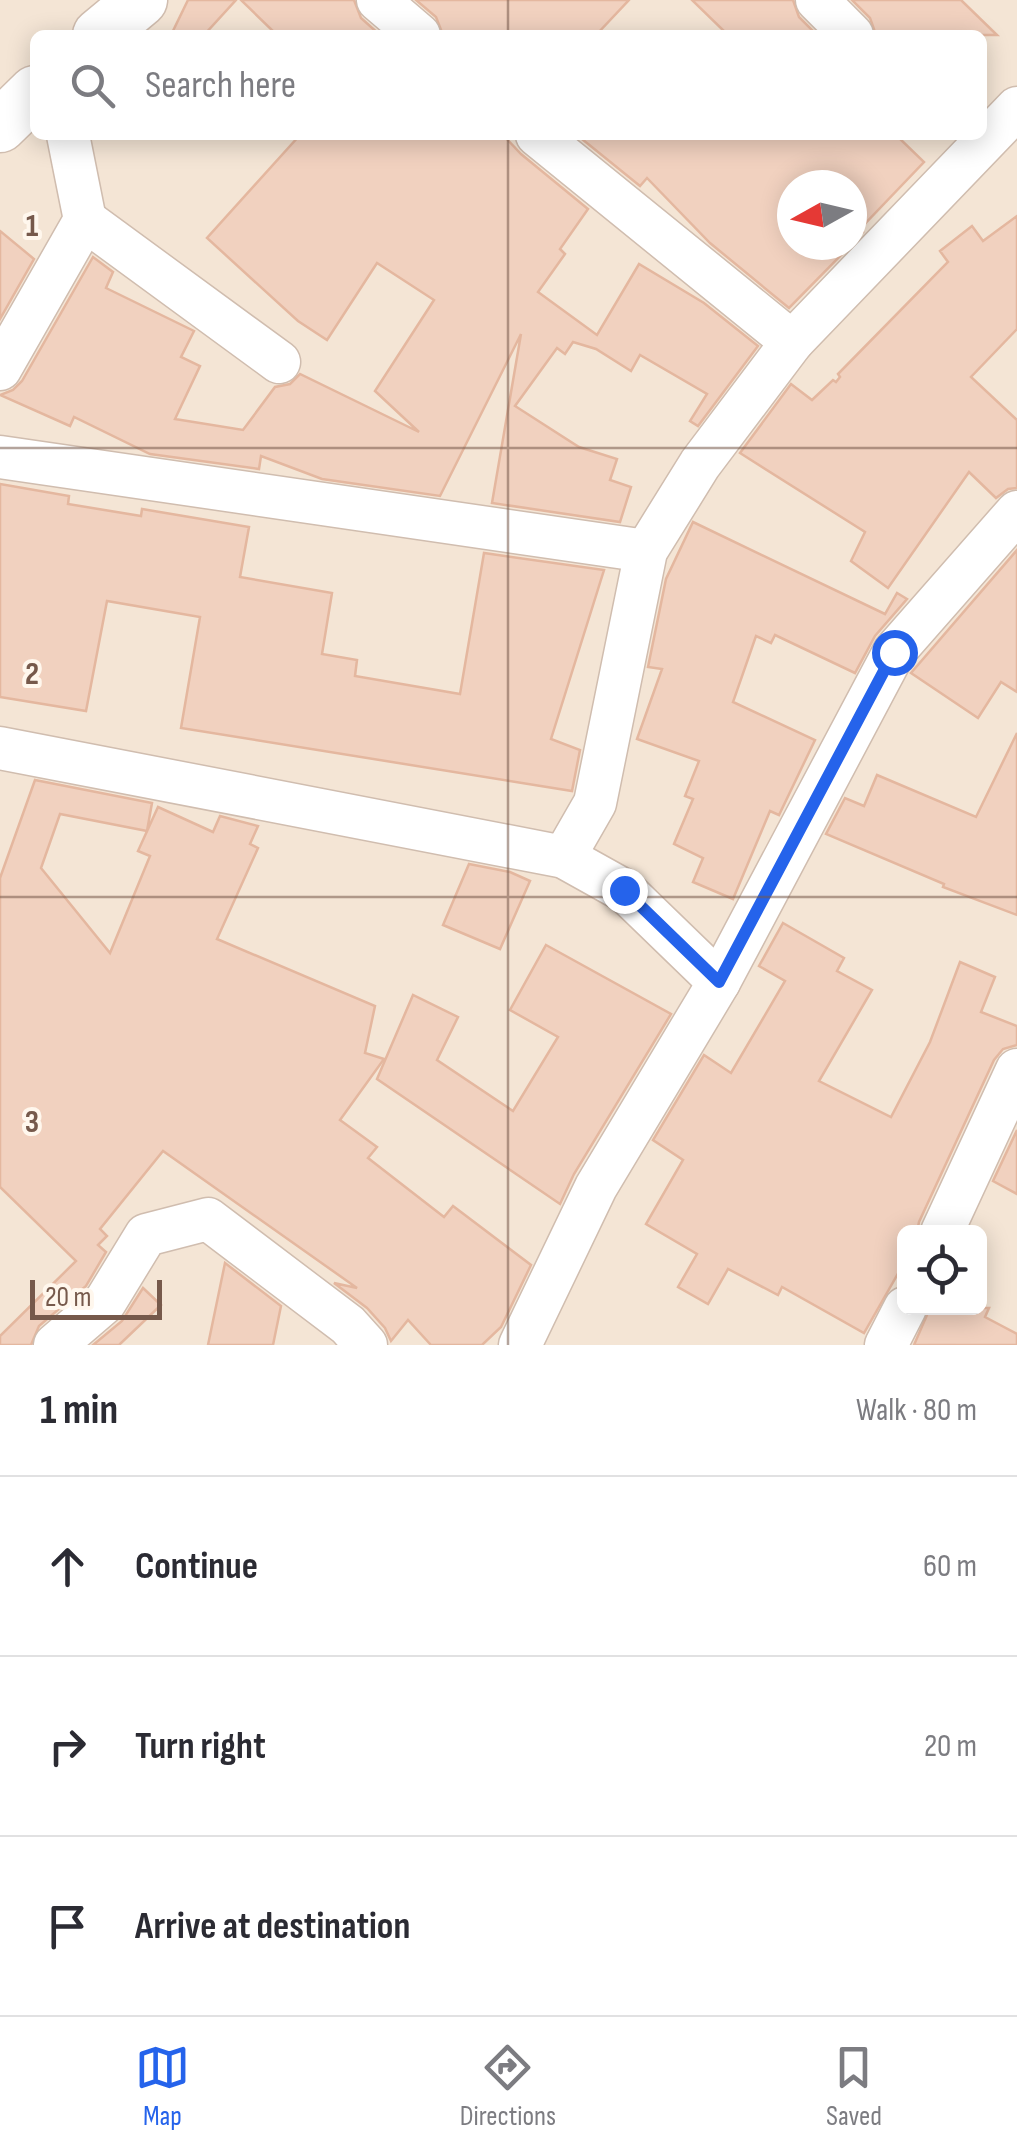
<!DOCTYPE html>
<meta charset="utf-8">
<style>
body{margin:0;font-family:"Sofia Sans Condensed",sans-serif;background:#f7f7f7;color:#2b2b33}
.controls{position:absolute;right:30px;bottom:30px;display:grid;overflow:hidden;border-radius:15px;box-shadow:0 5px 25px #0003}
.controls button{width:90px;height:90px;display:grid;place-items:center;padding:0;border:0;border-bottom:2px solid #e1e1e2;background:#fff;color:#2b2b33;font:50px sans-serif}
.compass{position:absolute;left:777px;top:170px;width:90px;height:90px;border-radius:50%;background:#fff;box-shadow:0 5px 25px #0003;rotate:262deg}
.scale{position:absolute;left:30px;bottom:25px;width:132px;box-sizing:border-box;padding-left:10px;border:5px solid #76594b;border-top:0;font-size:28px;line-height:35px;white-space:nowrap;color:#76594b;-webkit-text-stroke:8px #fff7ed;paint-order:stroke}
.stop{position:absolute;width:30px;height:30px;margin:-22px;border:8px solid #2563eb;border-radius:50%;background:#fff}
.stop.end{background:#2563eb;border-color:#fff;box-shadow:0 2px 10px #0008}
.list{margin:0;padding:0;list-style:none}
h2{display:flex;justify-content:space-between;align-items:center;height:130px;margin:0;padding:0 40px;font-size:42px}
h2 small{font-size:32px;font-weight:400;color:#7c7c81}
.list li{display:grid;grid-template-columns:65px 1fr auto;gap:30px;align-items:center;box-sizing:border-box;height:180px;padding:0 40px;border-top:2px solid #e1e1e2}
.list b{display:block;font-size:38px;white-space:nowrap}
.list em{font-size:32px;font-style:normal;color:#7c7c81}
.icon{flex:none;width:55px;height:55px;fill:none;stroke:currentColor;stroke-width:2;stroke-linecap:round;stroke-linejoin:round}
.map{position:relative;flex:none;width:1017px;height:1345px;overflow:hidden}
.search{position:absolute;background:#fff;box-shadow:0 5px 25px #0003;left:30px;right:30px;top:30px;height:110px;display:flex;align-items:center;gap:25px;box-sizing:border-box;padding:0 35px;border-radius:15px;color:#7c7c81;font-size:38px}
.sheet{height:670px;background:#fff}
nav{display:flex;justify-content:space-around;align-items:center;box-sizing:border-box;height:140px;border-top:2px solid #e1e1e2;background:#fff;font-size:28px;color:#7c7c81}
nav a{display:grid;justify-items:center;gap:5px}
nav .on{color:#2563eb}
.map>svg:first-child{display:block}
.residential{fill:#f4e5d5;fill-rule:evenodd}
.building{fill:#f1d1bf;stroke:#e4b79f;stroke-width:2.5}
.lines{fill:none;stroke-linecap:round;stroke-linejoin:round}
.minor-casing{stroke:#d0bdaf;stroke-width:45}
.tertiary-casing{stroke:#d0bdaf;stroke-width:55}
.minor{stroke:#fff;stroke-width:42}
.tertiary{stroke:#fff;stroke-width:52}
.route{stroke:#2563eb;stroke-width:12}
.grid{fill:none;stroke:#76594b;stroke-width:2.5;stroke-opacity:0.55}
.grid-label{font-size:32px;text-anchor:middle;font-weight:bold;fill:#76594b;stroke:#fff7ed;stroke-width:8;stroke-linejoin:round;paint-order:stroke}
</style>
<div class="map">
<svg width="1017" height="1345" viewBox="0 0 1017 1345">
<rect width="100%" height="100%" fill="#fcf3e7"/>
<path class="residential" d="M0,0H1017V1345H0ZM35,35H982V135H35ZM792,185H852V245H792ZM904,1232H980V1308H904Z"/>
<g class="building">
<path d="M188,0H236L204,35H171Z"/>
<path d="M241,0H354L361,18L380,35H277Z"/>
<path d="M416,0H629L596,35H443L436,17Z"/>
<path d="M692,0H793L799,17L817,35H728Z"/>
<path d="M852,0H961L997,35H876L870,18Z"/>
<path d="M300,135H503L521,154L588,209L560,249L565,254L538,292L597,335L639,264L704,303L758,346L698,426L690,421L707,394L640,355L631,371L596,349L573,342L565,354L557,348L515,406L579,447L617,459L610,480L631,487L620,522L492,503L521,334L440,496L322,479L261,456L259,469L150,454L74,417L70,426L0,395L13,390L22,381L93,257L113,272L106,288L194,331L181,357L200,366L175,419L243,430L275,387L290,384L300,374L419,432L375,391L434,300L377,263L327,340L298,321L207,238Z"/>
<path d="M577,135H896L924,162L860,229L863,232L852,244V185H792V245H851L789,308L710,243L647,178L640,186Z"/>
<path d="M1017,216V329L971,377L1017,420V488L1008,489L996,498L969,472L888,588L851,561L865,532L740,453L791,384L812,400L833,380L836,382L840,377L838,374L948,262L940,251L972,226L983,241Z"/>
<path d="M0,231L34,259L0,319Z"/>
<path d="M0,484L69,496L68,504L141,516L142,509L249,527L240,577L332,593L322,654L357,660L355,676L460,694L484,553L604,570L551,739L580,750L572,791L181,728L200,617L107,601L86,711L0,697Z"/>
<path d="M693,522L885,614L897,593L907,599L875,636L855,673L775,635L771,643L756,636L733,702L815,740L779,815L770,811L733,899L693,882L703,858L674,844L693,799L685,796L699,761L637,739L662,669L648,667L666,579Z"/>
<path d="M1017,550V692L1001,682L978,718L911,673Z"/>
<path d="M1017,733V915L943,887L944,884L826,834L845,798L864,806L877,775L976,817Z"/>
<path d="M35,780L152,803L147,831L60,814L41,868L110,953L150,856L138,851L158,807L213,832L220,816L258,826L250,844L258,848L217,939L375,1006L365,1053L384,1059L340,1120L377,1147L368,1158L444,1217L453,1206L531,1265L501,1327L482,1345H431L408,1320L391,1341L385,1328L367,1308L334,1283L357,1288L163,1151L100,1229L107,1236L98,1245L106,1252L86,1286L39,1326L31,1345H0V1336L76,1261L0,1187V878Z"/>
<path d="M469,864L510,872L530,881L500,949L443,925Z"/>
<path d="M783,923L844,958L837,971L872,990L819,1081L891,1117L930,1042L960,962L995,977L981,1012L1017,1026V1045L1003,1049L994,1060L919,1222L917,1232H904V1263L864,1333L782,1287L778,1295L728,1269L708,1304L678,1287L697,1254L646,1224L683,1160L653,1140L704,1055L731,1073L785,981L759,966Z"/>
<path d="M546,945L671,1014L574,1174L560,1204L377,1079L413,995L458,1017L437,1060L513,1111L558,1037L510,1010Z"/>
<path d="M1017,1130V1194L993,1181Z"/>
<path d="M225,1263L281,1306L273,1345H208Z"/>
<path d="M143,1288L161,1305L119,1345H93L122,1321Z"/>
<path d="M930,1308H989L985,1317L1017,1334V1345H914Z"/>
</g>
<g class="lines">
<defs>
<g id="minor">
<path d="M378,0L419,35"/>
<path d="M817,0L852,35"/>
<path d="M537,135L792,342"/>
<path d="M85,220L279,362"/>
<path d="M0,369L85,220L68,135"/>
<path d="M0,457L646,551"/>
<path d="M0,748L564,857L625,891L719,982"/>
<path d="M564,857L595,803L646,551L700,464L792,342L1017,108"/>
<path d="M942,1232L1017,1070"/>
<path d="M55,1345L105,1302L146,1235L208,1219L348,1325L366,1345"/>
<path d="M520,1345L596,1187L719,982L894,652L1017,512"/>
<path d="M886,1345L905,1308"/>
</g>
<g id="tertiary">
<path d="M99,35L141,0"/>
<path d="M0,126L35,92"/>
</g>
</defs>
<use href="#minor" class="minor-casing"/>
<use href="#tertiary" class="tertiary-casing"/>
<use href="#minor" class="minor"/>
<use href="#tertiary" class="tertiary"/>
</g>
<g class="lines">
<path class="route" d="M624,890L719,982L894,652"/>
</g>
<path class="grid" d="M508,0V35M508,135V1345M0,448H1017M0,897H1017"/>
<g class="grid-label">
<text x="32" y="236">1</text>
<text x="32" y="684">2</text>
<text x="32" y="1132">3</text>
</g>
</svg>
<div class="controls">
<button><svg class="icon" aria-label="locate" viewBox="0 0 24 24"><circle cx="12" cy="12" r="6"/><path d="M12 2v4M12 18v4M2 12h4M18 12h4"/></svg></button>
</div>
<svg class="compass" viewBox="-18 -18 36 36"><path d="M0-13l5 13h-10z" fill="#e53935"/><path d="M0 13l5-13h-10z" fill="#7c7c81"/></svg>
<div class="scale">20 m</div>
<div class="stop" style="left:894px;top:652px"></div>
<div class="stop end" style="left:624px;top:890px"></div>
<div class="search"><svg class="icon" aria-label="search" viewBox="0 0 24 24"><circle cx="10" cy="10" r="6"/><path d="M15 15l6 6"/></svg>Search here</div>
</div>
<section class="sheet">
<h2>1 min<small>Walk · 80 m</small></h2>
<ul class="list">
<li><svg class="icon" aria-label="ahead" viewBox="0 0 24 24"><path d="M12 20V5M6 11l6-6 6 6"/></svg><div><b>Continue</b></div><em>60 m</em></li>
<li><svg class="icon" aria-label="right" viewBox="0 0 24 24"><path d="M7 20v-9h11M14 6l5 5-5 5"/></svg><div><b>Turn right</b></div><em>20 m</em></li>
<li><svg class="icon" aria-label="arrive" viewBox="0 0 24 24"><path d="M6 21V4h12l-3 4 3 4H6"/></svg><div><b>Arrive at destination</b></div></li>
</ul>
</section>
<nav>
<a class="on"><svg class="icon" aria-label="map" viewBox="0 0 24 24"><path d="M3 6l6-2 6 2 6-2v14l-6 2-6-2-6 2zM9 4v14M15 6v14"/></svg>Map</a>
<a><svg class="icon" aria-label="directions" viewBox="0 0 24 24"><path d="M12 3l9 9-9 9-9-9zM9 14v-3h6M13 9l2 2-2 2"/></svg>Directions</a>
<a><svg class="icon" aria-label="saved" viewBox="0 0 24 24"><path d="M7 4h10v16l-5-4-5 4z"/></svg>Saved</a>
</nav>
